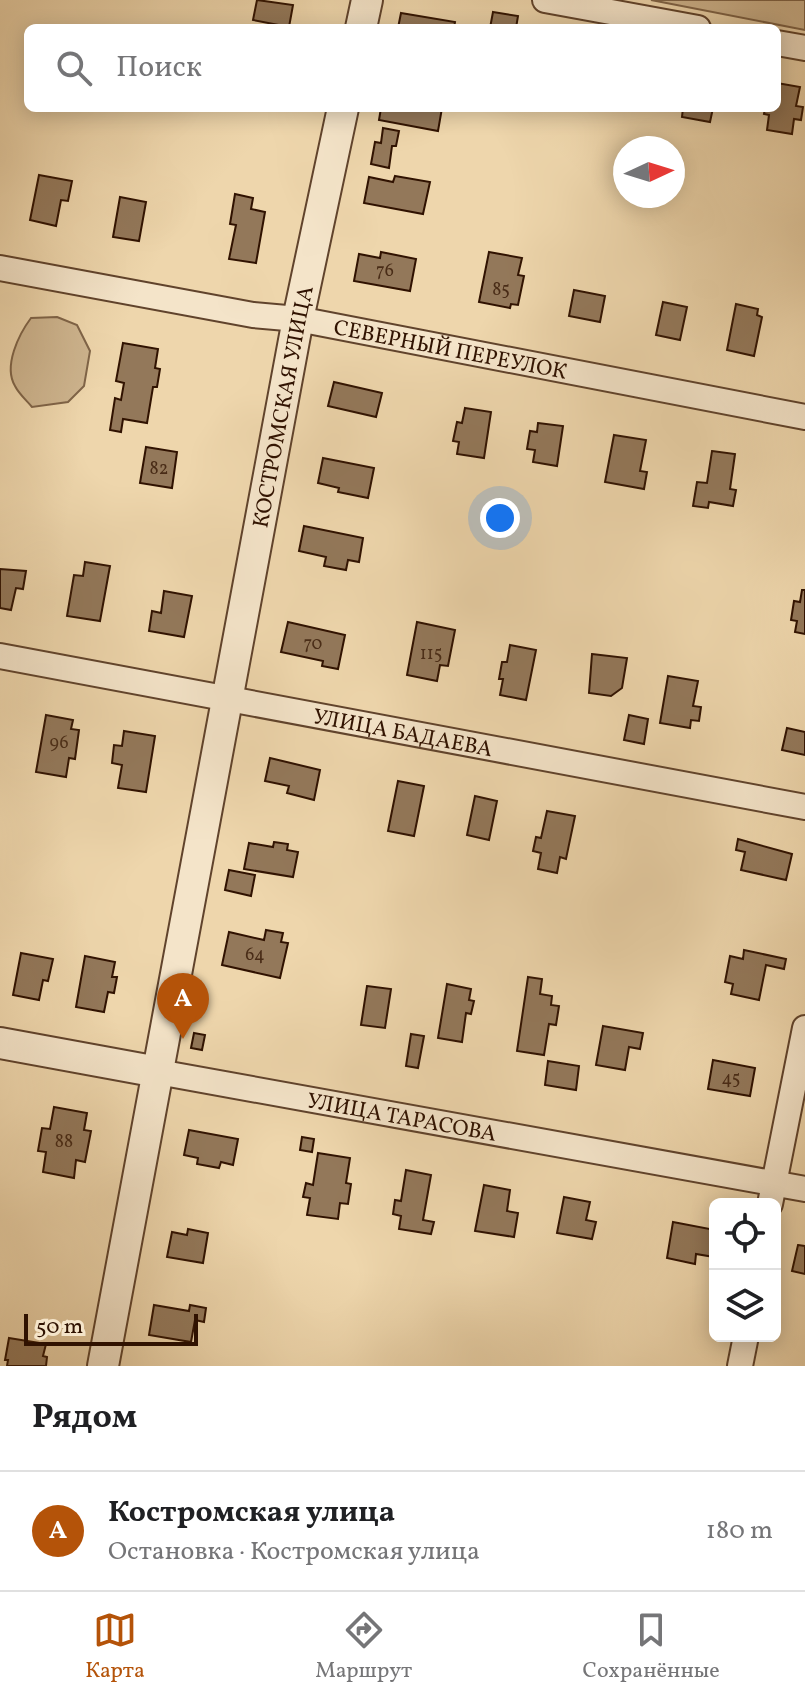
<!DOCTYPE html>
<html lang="ru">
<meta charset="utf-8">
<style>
body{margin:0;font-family:Vollkorn,serif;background:#f2f2f2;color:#202124}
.controls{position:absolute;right:24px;bottom:24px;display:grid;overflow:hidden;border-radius:12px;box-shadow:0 4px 20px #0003}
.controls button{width:72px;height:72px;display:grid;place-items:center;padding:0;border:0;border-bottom:2px solid #e0e0e0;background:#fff;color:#202124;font:40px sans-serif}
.compass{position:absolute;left:613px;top:136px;width:72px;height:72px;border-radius:50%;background:#fff;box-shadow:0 4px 20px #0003;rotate:86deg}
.scale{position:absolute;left:24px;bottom:20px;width:174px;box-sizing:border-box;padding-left:8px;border:4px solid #301201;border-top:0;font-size:22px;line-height:28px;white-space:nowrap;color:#301201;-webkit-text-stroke:6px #f4e4c9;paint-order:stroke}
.you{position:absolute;left:500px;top:518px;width:28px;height:28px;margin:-20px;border:6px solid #fff;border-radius:50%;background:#1a73e8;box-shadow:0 0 0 12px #1a73e833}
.badge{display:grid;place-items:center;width:52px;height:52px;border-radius:50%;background:#b45309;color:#fff;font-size:26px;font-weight:700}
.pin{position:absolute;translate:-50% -66px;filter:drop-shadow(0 2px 4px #0008)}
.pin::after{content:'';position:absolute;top:42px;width:28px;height:24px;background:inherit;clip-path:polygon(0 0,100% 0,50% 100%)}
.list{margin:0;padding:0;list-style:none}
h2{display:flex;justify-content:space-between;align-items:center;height:104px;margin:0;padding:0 32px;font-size:34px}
h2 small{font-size:26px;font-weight:400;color:#757577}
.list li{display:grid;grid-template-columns:52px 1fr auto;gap:24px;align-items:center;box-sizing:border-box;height:120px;padding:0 32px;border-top:2px solid #e0e0e0}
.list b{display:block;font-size:30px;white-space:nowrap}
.list p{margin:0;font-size:26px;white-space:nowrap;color:#757577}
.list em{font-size:26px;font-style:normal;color:#757577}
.icon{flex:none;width:44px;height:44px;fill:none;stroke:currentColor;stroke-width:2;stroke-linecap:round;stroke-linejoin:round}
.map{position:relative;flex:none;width:805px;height:1366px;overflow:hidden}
.search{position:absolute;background:#fff;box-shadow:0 4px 20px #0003;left:24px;right:24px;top:24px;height:88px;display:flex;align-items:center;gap:20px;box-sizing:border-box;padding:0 28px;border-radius:12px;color:#757577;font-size:30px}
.sheet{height:224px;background:#fff}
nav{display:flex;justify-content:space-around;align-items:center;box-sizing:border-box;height:112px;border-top:2px solid #e0e0e0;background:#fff;font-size:22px;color:#757577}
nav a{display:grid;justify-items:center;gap:4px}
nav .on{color:#b45309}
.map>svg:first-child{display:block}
.green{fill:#ceb58f;stroke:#7f6448;stroke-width:2}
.building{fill:#93785a;stroke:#301201;stroke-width:2}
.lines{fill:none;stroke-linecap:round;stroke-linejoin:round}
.minor-casing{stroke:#60432c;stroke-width:28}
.tertiary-casing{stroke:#60432c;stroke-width:34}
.minor{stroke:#f4e4c9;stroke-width:24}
.tertiary{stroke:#f4e4c9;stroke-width:30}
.labels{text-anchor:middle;stroke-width:7;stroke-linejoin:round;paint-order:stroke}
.number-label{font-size:18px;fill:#492c17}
.street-label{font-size:22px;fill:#301201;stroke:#f4e4c9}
</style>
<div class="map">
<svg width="805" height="1366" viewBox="0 0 805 1366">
<rect width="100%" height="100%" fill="#eed6ac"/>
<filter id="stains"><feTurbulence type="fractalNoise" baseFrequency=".0025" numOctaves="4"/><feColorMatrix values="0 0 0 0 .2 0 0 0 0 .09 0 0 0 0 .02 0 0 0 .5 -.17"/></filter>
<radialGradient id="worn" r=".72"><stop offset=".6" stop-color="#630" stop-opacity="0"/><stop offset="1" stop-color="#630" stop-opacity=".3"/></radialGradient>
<g class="green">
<path d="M651,0H805V30Z"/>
<path d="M57,317L77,325L90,351L84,386L68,402L32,407C27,401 19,394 15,386C3,366 19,334 31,318Z"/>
</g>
<g class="building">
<path d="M257,0L293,5L289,27L253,20Z"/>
<path d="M493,12L518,16L516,28H490Z"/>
<path d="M401,13L455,22L454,28H398Z"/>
<path d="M777,83L800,87L796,106L803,107L801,120L794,119L792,134L767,130L769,115L764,114L765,108H777Z"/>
<path d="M381,108H442L438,131L379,120Z"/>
<path d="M683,108H713L710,122L682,117Z"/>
<path d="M383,128L399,131L396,146H392L389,168L371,164L375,142L381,143Z"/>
<path d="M39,175L72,181L68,201L61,200L56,226L30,220Z"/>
<path d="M395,176L430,182L423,214L364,203L369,177L393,182Z"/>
<path d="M235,194L253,198L251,209L265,212L256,263L229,259L236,225L230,224Z"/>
<path d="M120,197L146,202L139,241L113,237Z"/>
<path d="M381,252L416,259L410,291L354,281L359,254L380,258Z"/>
<path d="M489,252L522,258L518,275L524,276L518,305L511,304L510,308L479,302Z"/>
<path d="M574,290L605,296L600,322L569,316Z"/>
<path d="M663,302L687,307L680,340L656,335Z"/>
<path d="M736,304L758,309L757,315L762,317L754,356L727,350Z"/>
<path d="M123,343L158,349L155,368L160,369L157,387H153L147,423L123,419L121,432L110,430L115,398L121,400L124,383L116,381Z"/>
<path d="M334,382L382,393L376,417L328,406Z"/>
<path d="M465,408L491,412L484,458L457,454L459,442L453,441L457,422L462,423Z"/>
<path d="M538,423L563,426L557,466L533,462L535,450L527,449L530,431L537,432Z"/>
<path d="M614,435L646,440L640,471L647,472L644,489L605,482Z"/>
<path d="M146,447L177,452L172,488L140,483Z"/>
<path d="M712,451L735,454L730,489L736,490L733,506L709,502L708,508L693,506L697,482L707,483Z"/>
<path d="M323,458L374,468L368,498L338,492L339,488L318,483Z"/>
<path d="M304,526L363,538L359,562L348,560L346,570L324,566L326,557L299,551Z"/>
<path d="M85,562L110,566L100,621L67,616L74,575L83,576Z"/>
<path d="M0,569L26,571L23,589L16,588L11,610L0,608Z"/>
<path d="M802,590H805V634L795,632L797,621L791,620L794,601L800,602Z"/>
<path d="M164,591L192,596L184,637L149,631L152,611L161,613Z"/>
<path d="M288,622L345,635L338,669L322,666L323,661L281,652Z"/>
<path d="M417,622L455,630L448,666L440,665L437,681L407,675Z"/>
<path d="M510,645L536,650L526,700L500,695L503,679H499L502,662H507Z"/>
<path d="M592,654L627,658L622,688L611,696L589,693Z"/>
<path d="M668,676L698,681L693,706L701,707L699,721L691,720L690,728L660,723Z"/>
<path d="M46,715L73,720L71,729L79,730L75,759L69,758L66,777L36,772Z"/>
<path d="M629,715L648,719L644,744L624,740Z"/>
<path d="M787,728L805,732V755L782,750Z"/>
<path d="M124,731L155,736L146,792L118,788L122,765L112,763L114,745L122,746Z"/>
<path d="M270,758L320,770L314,800L287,793L289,786L265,781Z"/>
<path d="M398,781L424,786L414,836L388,831Z"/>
<path d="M475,796L497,801L489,840L467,835Z"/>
<path d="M547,811L575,816L566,859L560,857L557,873L538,869L541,853L533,851L536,837L541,838Z"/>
<path d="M738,839L792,854L786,880L741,870L745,852L736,850Z"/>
<path d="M274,842L288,844L287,850L298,852L293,877L244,869L249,843L273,847Z"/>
<path d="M229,870L255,875L251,896L225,890Z"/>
<path d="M266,930L283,933L281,942L288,943L280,978L222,965L229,932L264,940Z"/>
<path d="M744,950L786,959L784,969L766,965L759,1000L731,994L733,984L725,982L730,956L743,959Z"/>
<path d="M21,953L53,959L48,981L43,980L39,1000L13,995Z"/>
<path d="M85,956L115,962L112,977H117L114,993L108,992L104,1012L76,1007Z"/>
<path d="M528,977L542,979L540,994L552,996L551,1005L559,1006L556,1025L549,1024L544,1055L517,1051Z"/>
<path d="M447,984L471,989L469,1000L474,1001L471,1014L466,1013L462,1042L438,1038Z"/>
<path d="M367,986L391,989L385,1028L361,1025Z"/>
<path d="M603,1026L643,1033L640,1049L629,1047L625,1070L596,1065Z"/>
<path d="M194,1033L205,1035L202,1050L191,1048Z"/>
<path d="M411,1034L424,1036L418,1068L406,1066Z"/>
<path d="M713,1060L755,1068L750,1096L708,1089Z"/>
<path d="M548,1061L579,1066L576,1090L545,1085Z"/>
<path d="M54,1107L87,1113L84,1130L91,1131L85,1162L76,1160L74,1178L43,1172L46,1152L38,1151L42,1128L50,1129Z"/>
<path d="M189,1130L238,1139L233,1165L221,1162L219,1168L197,1164L198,1158L184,1155Z"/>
<path d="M302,1137L314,1139L312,1152L300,1150Z"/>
<path d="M318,1153L350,1158L346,1183L351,1184L348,1204L340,1203L338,1219L307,1215L310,1198L303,1197L306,1183L313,1185Z"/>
<path d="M406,1170L431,1175L423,1220L434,1222L431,1234L399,1229L401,1216L393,1214L395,1200L401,1201Z"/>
<path d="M484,1185L510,1190L507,1211L518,1213L514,1237L475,1231Z"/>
<path d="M564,1197L590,1202L586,1220L596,1222L592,1239L557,1233Z"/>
<path d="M673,1222L715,1230L714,1257L696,1254L695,1264L667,1258Z"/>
<path d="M188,1229L208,1233L203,1263L167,1257L172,1232L187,1235Z"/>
<path d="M798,1245L805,1246V1274L792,1271Z"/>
<path d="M154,1305L189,1311L190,1305L206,1308L204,1322L195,1320L191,1342L149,1335Z"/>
<path d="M9,1338L46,1344L43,1356L47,1357L46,1366H7L8,1360H5Z"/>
</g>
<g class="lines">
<defs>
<g id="minor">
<path d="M545,0L698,28"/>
<path d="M777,43L805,48"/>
<path id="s1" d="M0,268L253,315L298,319L805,417"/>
<path id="s2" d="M0,656L805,807"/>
<path id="s3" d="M158,1072L805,1189"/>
<path d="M770,1204L805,1028"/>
<path d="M740,1366L746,1336"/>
</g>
<g id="tertiary">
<path d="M361,28L367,0"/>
<path d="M0,1043L158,1072"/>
<path id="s4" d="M103,1366L298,319L343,108"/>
</g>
</defs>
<use href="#minor" class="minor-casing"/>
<use href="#tertiary" class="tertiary-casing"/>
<use href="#minor" class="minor"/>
<use href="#tertiary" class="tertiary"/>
</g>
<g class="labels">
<g class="number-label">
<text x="385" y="276">76</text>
<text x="501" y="295">85</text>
<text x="159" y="474">82</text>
<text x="313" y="649">70</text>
<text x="431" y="659">115</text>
<text x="59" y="748">96</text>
<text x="255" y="960">64</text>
<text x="731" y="1084">45</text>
<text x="64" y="1147">88</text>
</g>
<g class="street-label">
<text dy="8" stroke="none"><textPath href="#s1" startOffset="458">СЕВЕРНЫЙ ПЕРЕУЛОК</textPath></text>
<text dy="8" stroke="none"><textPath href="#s4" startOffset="976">КОСТРОМСКАЯ УЛИЦА</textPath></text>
<text dy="8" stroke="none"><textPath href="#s2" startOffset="410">УЛИЦА БАДАЕВА</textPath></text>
<text dy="8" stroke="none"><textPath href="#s3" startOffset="248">УЛИЦА ТАРАСОВА</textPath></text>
</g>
</g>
<rect width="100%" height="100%" filter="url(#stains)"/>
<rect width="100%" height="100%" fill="url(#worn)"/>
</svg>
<div class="controls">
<button><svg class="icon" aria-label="locate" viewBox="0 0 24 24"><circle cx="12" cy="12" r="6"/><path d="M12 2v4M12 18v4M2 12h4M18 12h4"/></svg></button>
<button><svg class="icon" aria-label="layers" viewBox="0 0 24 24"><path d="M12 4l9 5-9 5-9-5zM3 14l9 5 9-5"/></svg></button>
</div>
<svg class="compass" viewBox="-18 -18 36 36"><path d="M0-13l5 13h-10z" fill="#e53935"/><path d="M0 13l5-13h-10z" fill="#757577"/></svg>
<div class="scale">50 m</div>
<div class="you"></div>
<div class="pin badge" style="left:183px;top:1039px">A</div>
<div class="search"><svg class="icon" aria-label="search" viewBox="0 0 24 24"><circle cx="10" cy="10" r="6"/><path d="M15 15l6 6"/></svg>Поиск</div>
</div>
<section class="sheet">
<h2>Рядом<small></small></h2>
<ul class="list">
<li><span class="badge">A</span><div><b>Костромская улица</b><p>Остановка · Костромская улица</p></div><em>180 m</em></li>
</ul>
</section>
<nav>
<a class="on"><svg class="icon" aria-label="map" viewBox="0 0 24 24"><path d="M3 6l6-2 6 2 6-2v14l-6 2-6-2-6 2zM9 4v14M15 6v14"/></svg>Карта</a>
<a><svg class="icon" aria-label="directions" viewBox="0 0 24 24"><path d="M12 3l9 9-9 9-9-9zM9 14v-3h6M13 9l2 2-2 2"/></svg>Маршрут</a>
<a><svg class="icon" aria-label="saved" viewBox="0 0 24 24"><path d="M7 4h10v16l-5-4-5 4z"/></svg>Сохранённые</a>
</nav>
